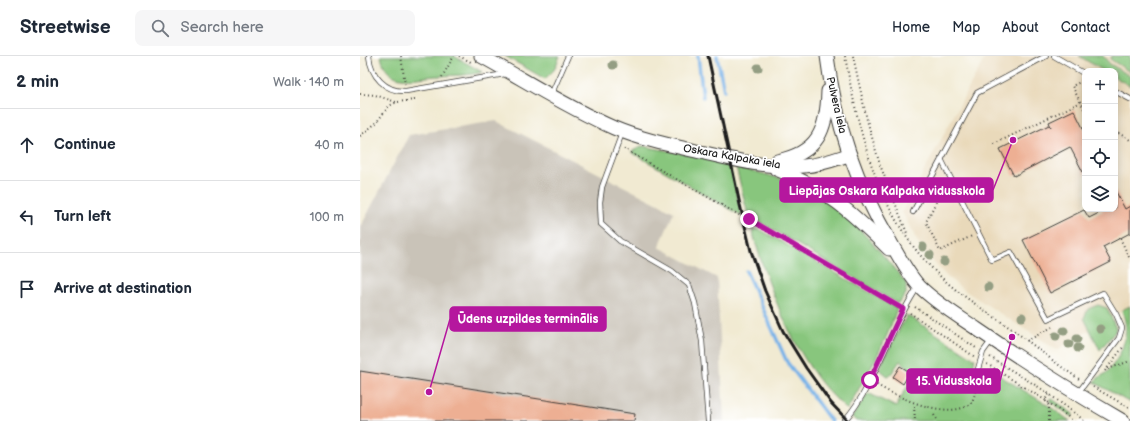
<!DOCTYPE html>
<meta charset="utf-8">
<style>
body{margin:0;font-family:"Balsamiq Sans",sans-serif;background:#f6f6f7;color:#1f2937}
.controls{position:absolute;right:12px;top:12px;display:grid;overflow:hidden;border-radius:8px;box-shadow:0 2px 10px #0003}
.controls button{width:36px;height:36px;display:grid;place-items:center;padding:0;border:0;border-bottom:1px solid #e0e1e3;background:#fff;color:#1f2937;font:20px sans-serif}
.stop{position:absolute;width:12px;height:12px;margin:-9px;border:3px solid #b5179e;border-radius:50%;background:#fff}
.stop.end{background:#b5179e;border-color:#fff;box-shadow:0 1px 4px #0008}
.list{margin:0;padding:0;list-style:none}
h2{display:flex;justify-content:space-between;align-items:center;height:52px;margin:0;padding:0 16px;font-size:17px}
h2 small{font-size:13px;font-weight:400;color:#747a83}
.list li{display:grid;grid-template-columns:26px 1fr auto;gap:12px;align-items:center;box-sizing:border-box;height:72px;padding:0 16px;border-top:1px solid #e0e1e3}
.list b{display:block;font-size:15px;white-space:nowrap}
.list em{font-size:13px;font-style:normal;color:#747a83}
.icon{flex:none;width:22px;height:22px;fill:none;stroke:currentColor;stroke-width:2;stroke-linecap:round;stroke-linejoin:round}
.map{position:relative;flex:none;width:770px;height:365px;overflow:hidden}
header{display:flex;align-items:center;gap:24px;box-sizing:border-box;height:56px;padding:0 20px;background:#fff;border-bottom:1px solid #e0e1e3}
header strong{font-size:19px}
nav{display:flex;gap:22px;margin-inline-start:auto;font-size:14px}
.search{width:280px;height:36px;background:#f6f6f7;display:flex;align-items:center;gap:10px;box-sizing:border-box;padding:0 14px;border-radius:8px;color:#747a83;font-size:15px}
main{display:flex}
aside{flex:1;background:#fff}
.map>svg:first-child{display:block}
.built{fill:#e9d9ba;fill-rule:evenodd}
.industrial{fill:#c9c3b8}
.green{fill:#88c67d;stroke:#52714c}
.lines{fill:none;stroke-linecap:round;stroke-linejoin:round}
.stream{stroke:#77b2e8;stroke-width:3.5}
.building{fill:#edaf93}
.lane-casing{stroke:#3c3b37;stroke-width:6}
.secondary-casing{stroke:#3c3b37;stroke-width:15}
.path{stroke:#3c3b37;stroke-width:2;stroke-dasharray:1 3;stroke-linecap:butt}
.lane{stroke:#fff;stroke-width:4.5}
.secondary{stroke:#fff;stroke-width:13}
.rail{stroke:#1c1c1c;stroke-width:3}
.tree{fill:#949e83}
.route{stroke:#b5179e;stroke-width:5}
.labels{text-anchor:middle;stroke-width:3.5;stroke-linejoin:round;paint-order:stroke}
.street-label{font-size:11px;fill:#1c1c1c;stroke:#fff}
.leader{fill:none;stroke:#b5179e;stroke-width:1.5}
.callout-dot{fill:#b5179e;stroke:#fff;stroke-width:1.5}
.callout{fill:#b5179e;stroke:#b5179e;stroke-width:1.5}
.callout-label{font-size:12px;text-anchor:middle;font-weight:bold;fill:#fff}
</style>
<header>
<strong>Streetwise</strong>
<div class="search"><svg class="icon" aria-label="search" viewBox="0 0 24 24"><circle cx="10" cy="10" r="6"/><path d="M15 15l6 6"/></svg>Search here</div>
<nav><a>Home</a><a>Map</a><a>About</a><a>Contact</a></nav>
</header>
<main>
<aside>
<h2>2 min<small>Walk · 140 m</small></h2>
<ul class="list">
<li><svg class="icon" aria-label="ahead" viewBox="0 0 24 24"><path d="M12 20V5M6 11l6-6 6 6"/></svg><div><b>Continue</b></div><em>40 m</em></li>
<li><svg class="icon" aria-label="left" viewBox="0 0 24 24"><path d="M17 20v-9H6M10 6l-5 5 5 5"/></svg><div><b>Turn left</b></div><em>100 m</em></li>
<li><svg class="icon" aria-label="arrive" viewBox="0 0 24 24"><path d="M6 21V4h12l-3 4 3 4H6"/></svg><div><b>Arrive at destination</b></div></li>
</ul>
</aside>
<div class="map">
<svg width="770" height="365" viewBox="0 0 770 365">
<rect width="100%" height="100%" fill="#fff"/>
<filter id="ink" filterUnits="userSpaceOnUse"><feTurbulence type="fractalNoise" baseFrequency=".025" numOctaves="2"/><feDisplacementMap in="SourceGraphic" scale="8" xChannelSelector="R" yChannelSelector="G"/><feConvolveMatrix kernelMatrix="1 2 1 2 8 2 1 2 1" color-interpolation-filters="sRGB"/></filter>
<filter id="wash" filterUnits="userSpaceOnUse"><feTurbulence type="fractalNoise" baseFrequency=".012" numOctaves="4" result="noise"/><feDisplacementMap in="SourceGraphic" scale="16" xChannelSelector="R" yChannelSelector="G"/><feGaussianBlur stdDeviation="0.9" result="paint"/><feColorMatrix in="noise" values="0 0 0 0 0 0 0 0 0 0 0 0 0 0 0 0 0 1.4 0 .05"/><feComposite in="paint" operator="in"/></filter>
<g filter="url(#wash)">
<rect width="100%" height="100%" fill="#f1ead2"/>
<path class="built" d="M626,0H770V250L697,294L607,236L587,221L561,192L542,156ZM725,15H755V153H725Z"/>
<path class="industrial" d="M136,65L314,156L299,191L357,222L364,365H0V172L49,79Z"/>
<g class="green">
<path d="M21,0H94L122,16C108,20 94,19 80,20C57,20 27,33 21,0Z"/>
<path d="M145,0H200L194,14L185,23Z"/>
<path d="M719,0H743L750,8L770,20V30L755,21V15H744Z"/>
<path d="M752,0H770V16L750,3Z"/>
<path d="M282,90L369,106L382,160L271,96Z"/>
<path d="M376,111C395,116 416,120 435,128C482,147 515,189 546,227V238L538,248L388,159Z"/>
<path d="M399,173L537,252C526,289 505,321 487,354C479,346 471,338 464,330C430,289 406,225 392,174Z"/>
<path d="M738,249L747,252L756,272L755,276L740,294L724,262L728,253Z"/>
<path d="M770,250V347L734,326C738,320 744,320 748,315C764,297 770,276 762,254Z"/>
<path d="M547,259L615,303L613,311L623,314L624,310L689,350L710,365H496L492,361L508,337L536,351L555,316L540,305L529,321L519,313Z"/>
<path d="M691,342L713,358L712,361L691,346Z"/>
</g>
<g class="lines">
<g class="stream">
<path d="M338,0L343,41"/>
<path d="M357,0L364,35"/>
<path d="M386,215L427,306L471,365"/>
</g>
</g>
<g id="blocks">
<g class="building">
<path d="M714,54L725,76V120L710,91L654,120L640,93L689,69L691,71L689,66Z"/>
<path d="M755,134L765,153L770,150V177L743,191L751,206L690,237L663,184L724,154L729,162L743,155L741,153H755Z"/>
<path d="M540,310L550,316L543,328L533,321Z"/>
<path d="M0,315L275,358L274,365H0Z"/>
</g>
</g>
</g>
<g filter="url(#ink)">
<use href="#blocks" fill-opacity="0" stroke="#3c3b37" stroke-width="1"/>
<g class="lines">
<defs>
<g id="lane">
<path d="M9,0C11,20 25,36 46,35L145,18"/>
<path d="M694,0L725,18"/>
<path d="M755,35L770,43"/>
<path d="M191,39L208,0"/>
<path d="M262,77L242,131L240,146L241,168L260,185L312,215L329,229L335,247L342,285L348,365"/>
<path d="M581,103L632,204L651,196L688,263L743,237L756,258L762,272L759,282L718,337"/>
<path d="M553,156L617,37L686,0"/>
<path d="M618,313L623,296L631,285"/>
<path d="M484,365C516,329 530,271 558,231"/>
</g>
<g id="secondary">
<path d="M121,0C165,24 208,52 254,72C280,83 309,89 336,95C371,103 409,113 444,110C460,109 473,104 488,99"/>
<path d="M467,0C475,67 497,129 531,187C539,201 548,218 559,230C576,247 598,260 617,273C665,306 713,336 763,365"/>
<path d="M417,105C458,97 467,74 468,35"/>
<path d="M416,113C467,133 491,156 529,193"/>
</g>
</defs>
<use href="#lane" class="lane-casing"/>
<use href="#secondary" class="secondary-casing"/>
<g class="path">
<path d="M41,0L45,28"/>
<path d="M99,0L111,6"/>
<path d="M485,0C498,73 517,156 571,211C594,236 625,254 653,274C675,290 696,308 719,323"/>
<path d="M493,0L507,64L520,109L547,177"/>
<path d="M82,21L94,0"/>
<path d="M722,25L712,30L725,55"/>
<path d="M0,38L15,39L36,46"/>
<path d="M755,75L770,84"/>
<path d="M0,80L16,67L29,50L37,46L55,44"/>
<path d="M634,88L721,46"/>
<path d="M264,93L538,250"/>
<path d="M585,128L566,166L580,195L612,180"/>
<path d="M760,182L770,203"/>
<path d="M555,251L616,292"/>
<path d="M550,257L615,301"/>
<path d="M667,285L692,271"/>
<path d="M630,301L685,335L725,365"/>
<path d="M627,308L685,344L714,365"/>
<path d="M748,313L770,305"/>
<path d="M745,315L764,290"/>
<path d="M517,329C540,343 591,365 611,347C616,340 616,328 617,320"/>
<path d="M733,331L770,352"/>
<path d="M554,350L555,365"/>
<path d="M574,359L578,365"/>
<path d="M689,365V350L685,344L689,338"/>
</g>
<use href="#lane" class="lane"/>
<use href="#secondary" class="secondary"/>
<path class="rail" d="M348,0L380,149L391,195L405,235L423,275L446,312L471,347L488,365"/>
</g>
<g class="tree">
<circle cx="253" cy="9" r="4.5"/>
<circle cx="398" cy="12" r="4.5"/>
<circle cx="563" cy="191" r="4.5"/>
<circle cx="570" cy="199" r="4.5"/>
<circle cx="584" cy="206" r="4.5"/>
<circle cx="628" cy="231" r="4.5"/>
<circle cx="662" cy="261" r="4.5"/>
<circle cx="740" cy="273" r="4.5"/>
<circle cx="704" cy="275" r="4.5"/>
<circle cx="696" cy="280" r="4.5"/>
<circle cx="717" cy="283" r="4.5"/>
<circle cx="709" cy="288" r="4.5"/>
<circle cx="718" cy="292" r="4.5"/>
</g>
</g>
<g class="lines" filter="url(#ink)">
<path class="route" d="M389,163L543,253L510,324"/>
</g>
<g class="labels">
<g class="street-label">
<text transform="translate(477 49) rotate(77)" y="4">Pulvera iela</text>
<text transform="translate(372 100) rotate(10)" y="4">Oskara Kalpaka iela</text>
</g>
</g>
<path class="leader" d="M653 84L633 134M69 336L90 263M652 281L640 325"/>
<g class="callout-dot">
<circle cx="653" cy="84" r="4"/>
<circle cx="69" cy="336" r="4"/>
<circle cx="652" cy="281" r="4"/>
</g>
<g class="callout">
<rect x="420" y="122" width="213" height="24" rx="4"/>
<rect x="90" y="251" width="156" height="24" rx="4"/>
<rect x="547" y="313" width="93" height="24" rx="4"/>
</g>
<g class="callout-label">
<text x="527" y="139">Liepājas Oskara Kalpaka vidusskola</text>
<text x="168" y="267">Ūdens uzpildes terminālis</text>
<text x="594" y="329">15. Vidusskola</text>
</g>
</svg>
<div class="controls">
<button>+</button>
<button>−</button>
<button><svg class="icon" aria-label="locate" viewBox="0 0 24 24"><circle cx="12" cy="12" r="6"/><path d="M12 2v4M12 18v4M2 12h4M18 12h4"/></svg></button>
<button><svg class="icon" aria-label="layers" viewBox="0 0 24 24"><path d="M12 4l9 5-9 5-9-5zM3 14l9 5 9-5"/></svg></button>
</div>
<div class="stop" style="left:510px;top:324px"></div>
<div class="stop end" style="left:389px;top:163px"></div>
</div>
</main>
